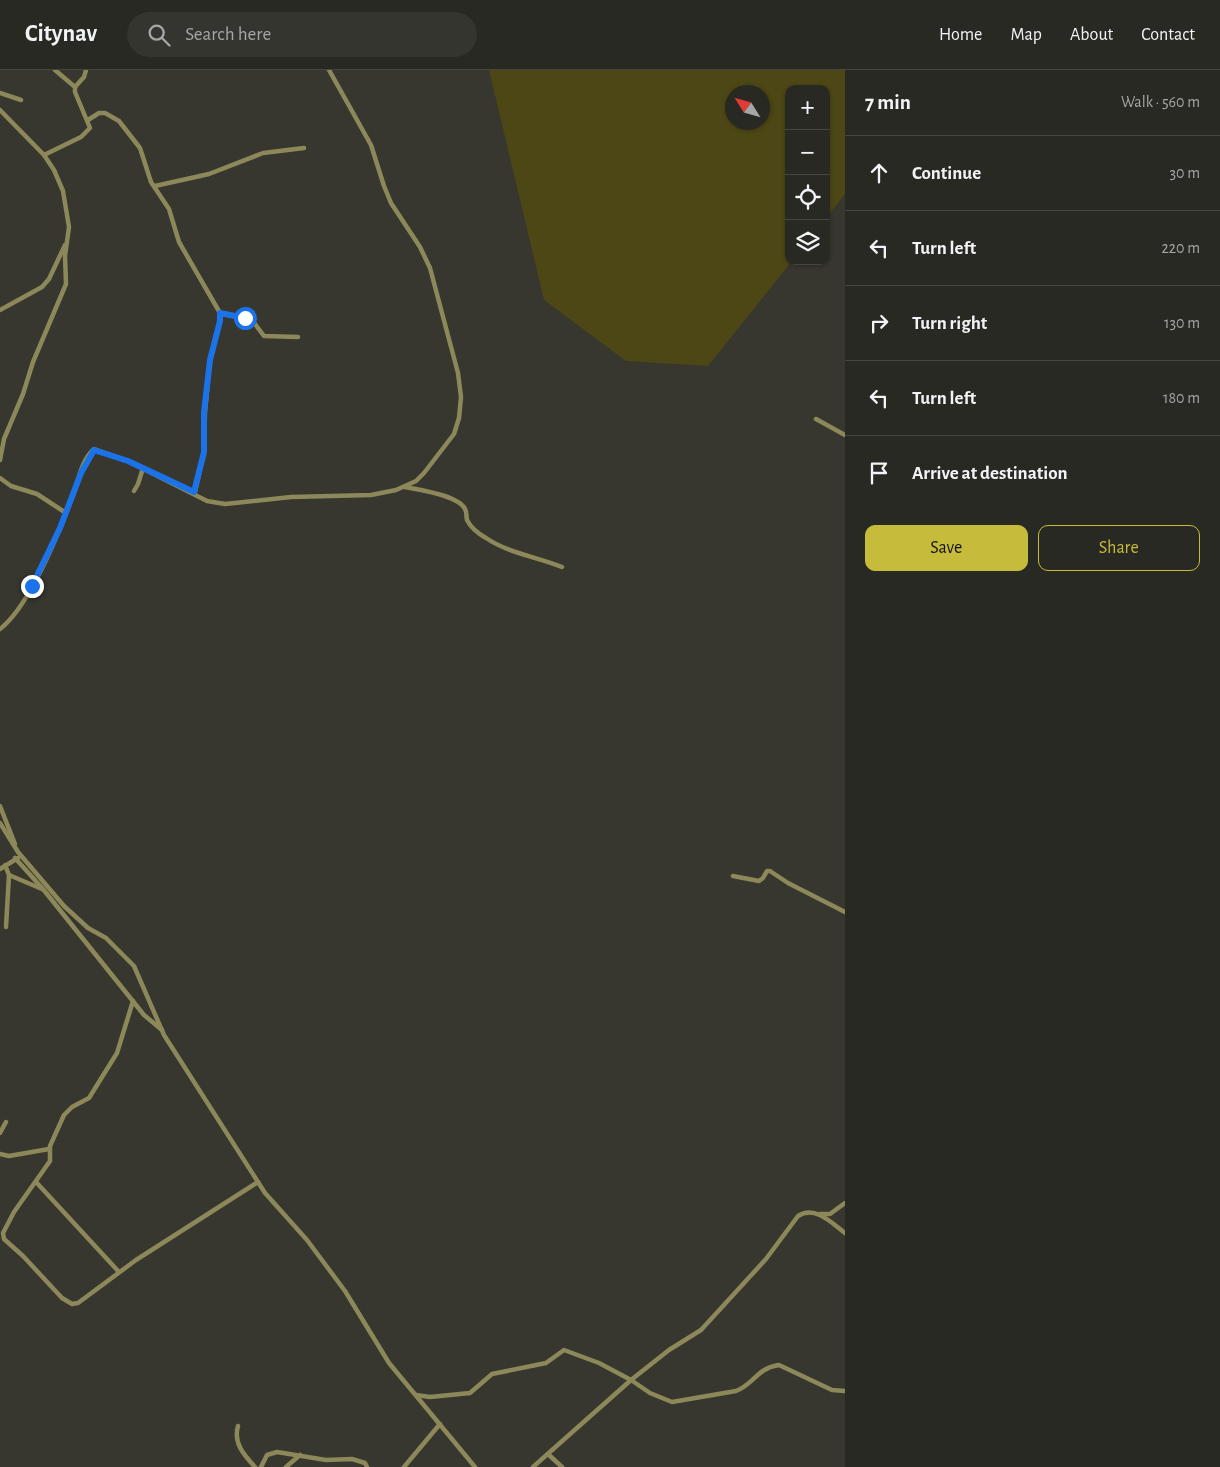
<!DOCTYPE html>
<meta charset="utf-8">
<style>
body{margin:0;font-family:"Alegreya Sans",sans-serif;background:#353530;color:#f1f3f6}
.controls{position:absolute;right:15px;top:15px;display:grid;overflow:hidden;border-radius:10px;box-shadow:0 1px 4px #0004}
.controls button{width:45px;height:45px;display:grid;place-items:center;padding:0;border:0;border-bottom:1px solid #454541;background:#292923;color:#f1f3f6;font:25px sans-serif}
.compass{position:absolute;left:725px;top:15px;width:45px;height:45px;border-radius:50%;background:#292923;box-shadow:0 1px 4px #0004;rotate:307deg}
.stop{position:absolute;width:15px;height:15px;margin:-11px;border:4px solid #1a73e8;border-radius:50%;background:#fff}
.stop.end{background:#1a73e8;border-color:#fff;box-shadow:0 1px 5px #0008}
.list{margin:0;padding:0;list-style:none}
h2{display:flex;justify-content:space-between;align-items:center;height:65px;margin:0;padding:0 20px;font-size:21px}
h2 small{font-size:16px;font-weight:400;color:#a5a6a6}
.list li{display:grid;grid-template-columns:32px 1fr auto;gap:15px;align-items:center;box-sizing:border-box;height:75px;padding:0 20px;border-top:1px solid #454541}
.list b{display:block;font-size:19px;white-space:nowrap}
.list em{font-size:16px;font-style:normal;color:#a5a6a6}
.actions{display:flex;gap:10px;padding:15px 20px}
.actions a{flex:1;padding:11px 0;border:1px solid #c7bb3b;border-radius:10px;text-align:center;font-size:18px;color:#c7bb3b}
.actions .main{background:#c7bb3b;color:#111}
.icon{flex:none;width:28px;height:28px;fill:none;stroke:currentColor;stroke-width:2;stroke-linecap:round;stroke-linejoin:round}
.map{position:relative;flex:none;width:845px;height:1397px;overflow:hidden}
header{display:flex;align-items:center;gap:30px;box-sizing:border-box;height:70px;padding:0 25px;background:#292923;border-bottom:1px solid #454541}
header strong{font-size:24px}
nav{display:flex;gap:28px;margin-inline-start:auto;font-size:18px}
.search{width:350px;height:45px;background:#353530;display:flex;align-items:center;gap:12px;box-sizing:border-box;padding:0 18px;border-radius:28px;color:#a5a6a6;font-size:19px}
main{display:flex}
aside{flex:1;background:#292923}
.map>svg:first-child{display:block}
.green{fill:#4c4714;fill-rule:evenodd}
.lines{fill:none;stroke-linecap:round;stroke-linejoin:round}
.street{stroke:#8c8859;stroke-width:4.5}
.route{stroke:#1a73e8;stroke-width:6}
</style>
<header>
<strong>Citynav</strong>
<div class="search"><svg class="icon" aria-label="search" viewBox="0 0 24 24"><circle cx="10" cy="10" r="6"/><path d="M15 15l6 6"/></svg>Search here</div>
<nav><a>Home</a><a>Map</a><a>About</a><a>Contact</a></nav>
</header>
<main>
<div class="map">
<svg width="845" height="1397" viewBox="0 0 845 1397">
<rect width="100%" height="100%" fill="#37372f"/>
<path class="green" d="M489,0H845V124L826,148V19H789V191H792L708,296L626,291L544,230ZM732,22H762V52H732Z"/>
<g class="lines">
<g class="street">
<path d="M55,0L75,17"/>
<path d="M0,23L21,30"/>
<path d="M0,40L44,85L54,100L63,121L69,157L65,186L66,214L33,292L23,324L4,369L0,390"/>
<path d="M88,50L99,43H105L119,51L140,78L151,112L169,139L179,172L220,243V251L210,290L205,342L204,382L195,422"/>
<path d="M44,85L81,67L90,58L75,22V17L84,7L86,0"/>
<path d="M155,116L209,104L263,83L304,78"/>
<path d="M0,240L42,217L49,209L65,175"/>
<path d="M220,243L252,250L264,266L298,267"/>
<path d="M816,349L845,365"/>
<path d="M0,408L11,416L37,424L66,443"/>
<path d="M405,417C419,420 458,425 465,439C467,442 466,446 467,450C471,458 479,464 486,468C508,483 537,487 562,497"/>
<path d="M134,421L138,414L143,398"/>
<path d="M0,559C30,536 58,465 72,428C78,413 81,390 94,379L128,391L207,431L225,434L291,427L371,425L396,420L416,411L424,403L454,364L459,348L461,327L458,303L430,198L420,177L391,133L384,116L371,75L329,0"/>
<path d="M0,736L15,774"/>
<path d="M0,753L18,782L64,836L88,858L106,868L134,896L164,965L265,1123L307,1170L345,1221L389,1293L475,1397"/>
<path d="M15,788L43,819L144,945L162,960"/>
<path d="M5,795L9,805L6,857"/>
<path d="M0,799L18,788"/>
<path d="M9,805L42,819"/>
<path d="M733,806L759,811L763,808L767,801H770L788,813L845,842"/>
<path d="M133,931L117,983L89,1028L72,1037L64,1045L50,1076V1091L14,1142L3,1163L4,1169L23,1186L62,1228L72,1234L78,1233L136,1190L258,1112"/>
<path d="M0,1063L6,1052"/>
<path d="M0,1084L9,1086L49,1079"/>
<path d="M36,1112L119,1202"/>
<path d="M820,1144H830L845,1133"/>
<path d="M416,1325L430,1327L470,1323L492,1304L546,1293L564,1280L599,1293L631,1310L650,1323L672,1332L736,1321C754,1314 757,1298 779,1295L832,1320L845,1321"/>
<path d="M238,1356C233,1373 244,1385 255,1397"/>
<path d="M549,1385L562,1397"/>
<path d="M261,1397L267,1385L277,1382L326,1390L352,1389L365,1393L367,1397"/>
<path d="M286,1397L300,1385"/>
<path d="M404,1397L440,1354"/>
<path d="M533,1397L631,1310L669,1280L701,1260L766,1189L798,1146C815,1135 832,1153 845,1163"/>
</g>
</g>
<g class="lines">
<path class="route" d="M32,516L60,458L81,403L94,380L128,391L194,422L204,382V342L210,290L220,251V243L245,248"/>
</g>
</svg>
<div class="controls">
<button>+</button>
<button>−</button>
<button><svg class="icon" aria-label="locate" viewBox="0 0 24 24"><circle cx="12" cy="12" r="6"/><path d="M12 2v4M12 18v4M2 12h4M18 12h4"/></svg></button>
<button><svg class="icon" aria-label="layers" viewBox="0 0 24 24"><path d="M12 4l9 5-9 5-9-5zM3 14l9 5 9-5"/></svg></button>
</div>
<svg class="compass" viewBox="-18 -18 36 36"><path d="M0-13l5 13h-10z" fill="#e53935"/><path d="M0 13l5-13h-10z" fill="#a5a6a6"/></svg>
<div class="stop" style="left:245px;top:248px"></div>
<div class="stop end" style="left:32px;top:516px"></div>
</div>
<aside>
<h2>7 min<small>Walk · 560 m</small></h2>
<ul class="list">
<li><svg class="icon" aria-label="ahead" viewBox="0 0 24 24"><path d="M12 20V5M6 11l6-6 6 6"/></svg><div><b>Continue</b></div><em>30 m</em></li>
<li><svg class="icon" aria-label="left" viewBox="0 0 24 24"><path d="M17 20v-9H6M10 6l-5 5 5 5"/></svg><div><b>Turn left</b></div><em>220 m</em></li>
<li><svg class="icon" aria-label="right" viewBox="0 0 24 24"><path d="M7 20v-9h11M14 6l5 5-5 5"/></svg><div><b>Turn right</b></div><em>130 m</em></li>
<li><svg class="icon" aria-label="left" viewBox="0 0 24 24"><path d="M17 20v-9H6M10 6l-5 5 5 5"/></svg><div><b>Turn left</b></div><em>180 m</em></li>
<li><svg class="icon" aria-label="arrive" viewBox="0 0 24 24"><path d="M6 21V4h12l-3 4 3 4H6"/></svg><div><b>Arrive at destination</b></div></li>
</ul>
<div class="actions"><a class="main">Save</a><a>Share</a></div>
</aside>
</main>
